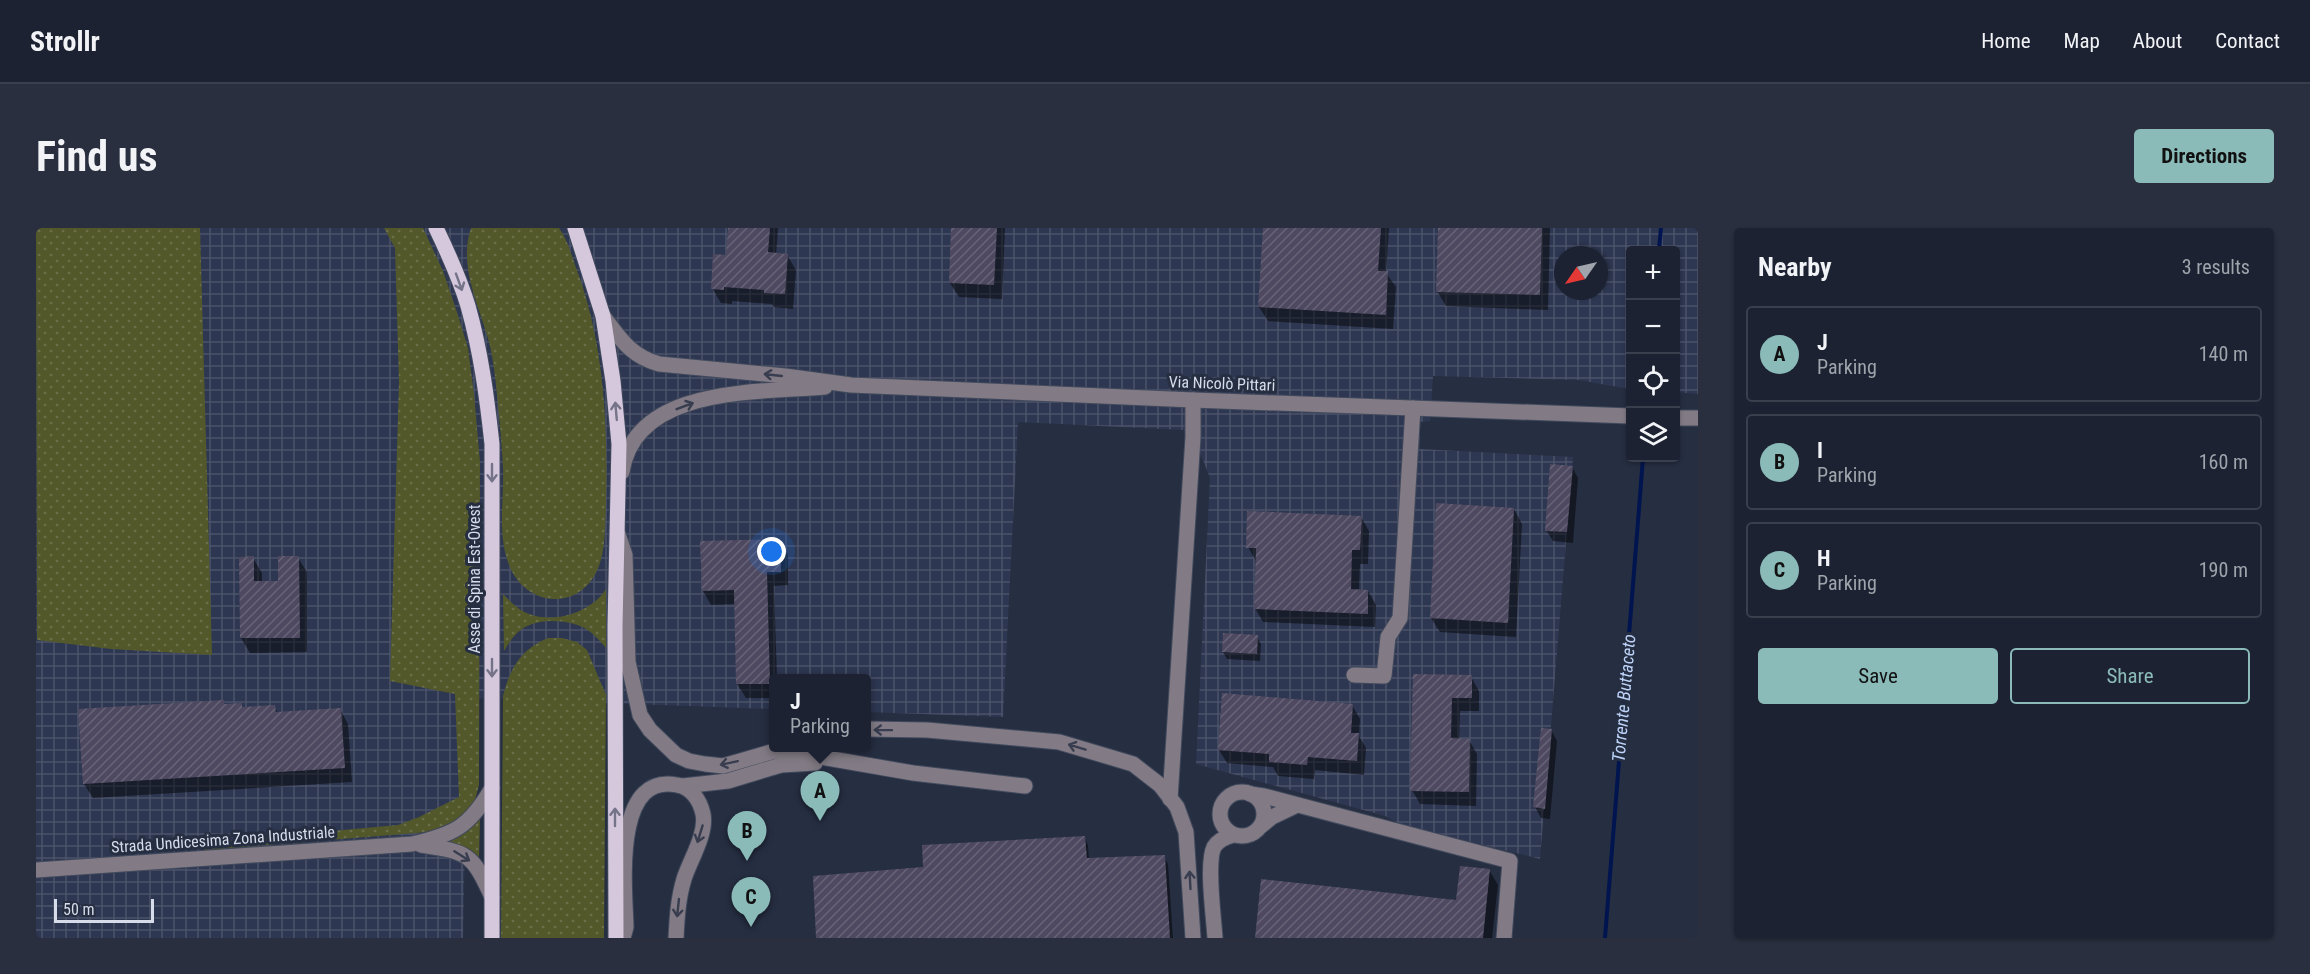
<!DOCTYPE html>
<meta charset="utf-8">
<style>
body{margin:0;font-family:"Roboto Condensed",sans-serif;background:#292f3e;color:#f1f3f6}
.controls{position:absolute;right:18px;top:18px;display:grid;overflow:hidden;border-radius:6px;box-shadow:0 2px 4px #0004}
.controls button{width:54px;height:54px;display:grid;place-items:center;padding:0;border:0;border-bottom:2px solid #3a3f4d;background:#1c2232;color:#f1f3f6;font:30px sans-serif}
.compass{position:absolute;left:1518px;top:18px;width:54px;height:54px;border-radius:50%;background:#1c2232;box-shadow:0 2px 4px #0004;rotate:236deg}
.scale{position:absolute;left:18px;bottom:15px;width:100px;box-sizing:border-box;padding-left:6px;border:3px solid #d7dcea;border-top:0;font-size:16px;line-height:21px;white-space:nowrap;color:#d7dcea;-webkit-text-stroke:4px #262e42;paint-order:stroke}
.you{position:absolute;left:736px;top:324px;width:21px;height:21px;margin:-15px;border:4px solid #fff;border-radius:50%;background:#1a73e8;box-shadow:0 0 0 9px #1a73e833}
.badge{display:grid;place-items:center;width:39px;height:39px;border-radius:50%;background:#8bbbb9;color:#111;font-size:20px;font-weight:700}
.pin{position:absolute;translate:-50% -50px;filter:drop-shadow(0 2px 3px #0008)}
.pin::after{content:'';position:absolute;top:32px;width:21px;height:18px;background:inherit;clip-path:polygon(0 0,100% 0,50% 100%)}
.popup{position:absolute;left:733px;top:446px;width:102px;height:78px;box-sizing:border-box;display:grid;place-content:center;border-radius:6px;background:#1c2232;filter:drop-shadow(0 2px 4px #0005);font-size:20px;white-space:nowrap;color:#a0a4ac}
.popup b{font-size:22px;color:#f1f3f6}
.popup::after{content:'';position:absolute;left:50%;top:100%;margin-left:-12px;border:12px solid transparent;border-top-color:#1c2232}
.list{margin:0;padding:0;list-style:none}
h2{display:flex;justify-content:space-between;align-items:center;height:78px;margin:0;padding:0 24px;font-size:26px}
h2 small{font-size:20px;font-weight:400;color:#a0a4ac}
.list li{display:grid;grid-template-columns:39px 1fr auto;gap:18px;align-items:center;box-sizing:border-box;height:96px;margin:0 12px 12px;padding:0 12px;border:2px solid #3a3f4d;border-radius:6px}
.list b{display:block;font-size:22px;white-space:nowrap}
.list p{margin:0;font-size:20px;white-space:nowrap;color:#a0a4ac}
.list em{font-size:20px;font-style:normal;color:#a0a4ac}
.actions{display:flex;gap:12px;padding:18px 24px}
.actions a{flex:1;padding:14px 0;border:2px solid #8bbbb9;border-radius:6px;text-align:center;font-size:21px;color:#8bbbb9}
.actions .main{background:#8bbbb9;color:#111}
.icon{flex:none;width:33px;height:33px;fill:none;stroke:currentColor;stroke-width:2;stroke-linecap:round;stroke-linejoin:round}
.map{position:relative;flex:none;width:1662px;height:710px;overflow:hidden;border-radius:6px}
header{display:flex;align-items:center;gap:36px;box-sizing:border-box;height:84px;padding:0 30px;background:#1c2232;border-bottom:2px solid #3a3f4d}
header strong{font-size:28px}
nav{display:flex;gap:33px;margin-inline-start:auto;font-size:21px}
.intro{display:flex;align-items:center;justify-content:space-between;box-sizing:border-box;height:144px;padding:0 36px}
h1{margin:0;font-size:42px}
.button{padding:15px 27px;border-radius:6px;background:#8bbbb9;color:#111;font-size:21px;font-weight:700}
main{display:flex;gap:36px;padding:0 36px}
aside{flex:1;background:#1c2232;border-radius:6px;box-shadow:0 2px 4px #0004}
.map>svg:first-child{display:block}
.industrial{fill:url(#industrial-grid);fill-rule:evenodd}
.grass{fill:url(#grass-dots)}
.shadow{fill:#0007}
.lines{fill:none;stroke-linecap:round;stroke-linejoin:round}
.stream{stroke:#00154f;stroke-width:4}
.building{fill:url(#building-hatch)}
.minor-casing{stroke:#424a5d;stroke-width:17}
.major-casing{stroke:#424a5d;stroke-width:17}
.minor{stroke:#827b85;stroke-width:15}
.major{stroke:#d5c8dd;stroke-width:15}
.oneway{stroke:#757388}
.oneway2{stroke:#383d4f}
.labels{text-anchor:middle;stroke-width:6;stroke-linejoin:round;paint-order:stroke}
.street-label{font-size:16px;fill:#d7dcea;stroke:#262e42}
.water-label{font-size:18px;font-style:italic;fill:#bcd2f7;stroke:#262e42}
</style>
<header>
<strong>Strollr</strong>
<nav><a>Home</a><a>Map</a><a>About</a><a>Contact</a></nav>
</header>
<div class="intro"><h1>Find us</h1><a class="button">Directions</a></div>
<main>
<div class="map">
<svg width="1662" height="710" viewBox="0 0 1662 710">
<defs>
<pattern id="industrial-grid" width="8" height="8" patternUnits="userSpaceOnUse" patternTransform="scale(1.5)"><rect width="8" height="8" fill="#2d3751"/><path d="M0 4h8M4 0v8" fill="none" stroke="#4b536a"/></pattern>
<pattern id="grass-dots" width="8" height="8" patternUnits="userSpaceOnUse" patternTransform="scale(1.5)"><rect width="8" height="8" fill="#52582a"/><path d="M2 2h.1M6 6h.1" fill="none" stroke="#6a6f49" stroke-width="1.8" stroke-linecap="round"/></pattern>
<pattern id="building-hatch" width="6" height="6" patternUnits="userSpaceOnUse" patternTransform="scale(1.5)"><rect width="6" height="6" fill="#4e4960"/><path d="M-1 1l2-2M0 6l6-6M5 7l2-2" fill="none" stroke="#676377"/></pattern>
</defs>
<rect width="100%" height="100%" fill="#262e42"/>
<path class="industrial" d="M0,0H1662V166L1640,164V22H1594V161L1542,152L1397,148L1394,193L1384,194V221L1537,229L1504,631L1366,597L1349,588L1160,536L1174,250L1163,222L1148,202L982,194L967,489L831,484L830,450H738L737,481L432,470L427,710H0ZM1527,27H1563V63H1527Z"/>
<g class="grass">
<path d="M0,0H164L176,427L75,421L1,412Z"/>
<path d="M348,0H387L407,43L420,81L432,120L438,166L444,234L443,557C436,587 430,587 405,603L169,622L167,615L362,597L383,589L423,569L419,466L354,453L363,154L359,20Z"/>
<path d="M435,0H523C531,11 535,25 539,37C568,112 572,195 570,275C569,295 570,319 563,338C544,387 485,379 471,331C462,303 468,270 467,240C466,219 464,198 462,177C460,156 458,134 453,114C443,77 422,38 435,0Z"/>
<path d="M570,361V420C564,413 558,406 550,401C533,391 502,390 486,401C478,406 473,415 468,423L467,366C475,374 482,382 493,386C519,396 556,384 570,361Z"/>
<path d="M512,410H526L541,414L551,422L570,467L568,710H465L467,468C474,440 485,421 512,410Z"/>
<path d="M444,590L443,631L429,620L413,613L427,606Z"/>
</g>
<g class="shadow">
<path d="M693,0H742L740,27H751L760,42L757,81L738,79L736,76L696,73V76L685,75L676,60L691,28Z"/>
<path d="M917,0H969L966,71L923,69L914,55Z"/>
<path d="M1228,0H1353L1350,45L1360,59L1357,101L1232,93L1223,79Z"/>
<path d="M1403,0H1514L1512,82L1410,78L1401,63Z"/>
<path d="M1536,239L1542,250L1537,315L1517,313L1510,302Z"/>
<path d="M1478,281L1486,296L1480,409L1404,404L1395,390Z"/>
<path d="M1325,289L1333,303L1332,336H1324L1323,363H1332L1340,377L1339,399L1227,394L1219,380L1220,333L1212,319Z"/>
<path d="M743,313L752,327V357L738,358L741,450H738V470H710L701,456L699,376L675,377L667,363Z"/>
<path d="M217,330L226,345V354H244L262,330L271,344V424L214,425L205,410Z"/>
<path d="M1221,409L1225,416L1224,433L1191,431L1187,424Z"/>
<path d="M1378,447L1435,449L1443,463V483H1424L1423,512H1433L1441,526L1440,578L1384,576L1376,562Z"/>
<path d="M187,473L189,478L205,477L207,481L238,479L242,485L304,481L312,496L316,554L57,570L48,556Z"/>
<path d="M1316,477L1324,491L1323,508L1330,520L1328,547L1279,542L1278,551L1242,548L1237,539L1191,535L1183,522Z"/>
<path d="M1515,502L1521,513L1514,591L1505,590L1499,579Z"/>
<path d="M1048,609L1052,617L1053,632L1128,629L1132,636L1137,710H782L779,649L889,641Z"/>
<path d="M1453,642L1462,657L1456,710H1220L1226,653L1422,673Z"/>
</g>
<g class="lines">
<g class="stream">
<path d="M1623,22L1625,0"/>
<path d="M1569,710L1607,230"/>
</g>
</g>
<g class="building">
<path d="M692,0H734L732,24L752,26L749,66L728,65V62L688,59V62L675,61L677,26L690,27Z"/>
<path d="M915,0H961L958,57L913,55Z"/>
<path d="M1227,0H1345L1342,43H1352L1350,87L1222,79Z"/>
<path d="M1402,0H1506L1504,67L1400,64Z"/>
<path d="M1514,236L1537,238L1531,304L1509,303Z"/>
<path d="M1400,275L1478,280L1472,395L1394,390Z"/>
<path d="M1211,283L1326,288L1324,322H1316L1315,361L1332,362V386L1218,381L1220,320H1210Z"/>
<path d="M744,311L745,344H731L734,456H700L698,362L666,363L664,313Z"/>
<path d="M218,328V353H242V328H263L264,410H204L203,329Z"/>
<path d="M1187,405L1222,407L1221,426L1186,424Z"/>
<path d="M1377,446L1436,447V470H1416L1415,510L1434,511L1433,564L1374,563Z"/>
<path d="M1186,465L1317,476L1315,505H1323L1321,533L1272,529L1271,537L1233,534V526L1182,522Z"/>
<path d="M188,472V476L206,475V479L239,477L240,484L305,480L309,540L47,556L42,481Z"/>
<path d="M1505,500L1516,501L1509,581L1497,579Z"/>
<path d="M1049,608L1051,630L1129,627L1134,710H780L777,648L887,639L886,617Z"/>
<path d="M1424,638L1454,641L1447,710H1219L1225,651L1420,672Z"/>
</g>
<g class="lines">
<defs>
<g id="minor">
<path d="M567,88C584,110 594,128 623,136L749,148L815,157L1157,172L1594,188"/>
<path d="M1640,190H1662"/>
<path d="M586,244C599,157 724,165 789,159"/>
<path d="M582,306L589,327L592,434L604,487L614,502L640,527L653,533L669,536L687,538L749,520"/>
<path d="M1318,447L1348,448L1352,409L1364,390L1377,180"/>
<path d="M830,501L891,502L1023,514L1097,536L1124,557L1141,579L1150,604L1157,710"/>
<path d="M740,523L756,524L877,545L989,558"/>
<path d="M647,558L692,553L745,537L779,535"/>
<circle cx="1206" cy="586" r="22"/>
<path d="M1214,566L1228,568L1474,633L1468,710"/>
<path d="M1134,571L1157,209V172"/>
<path d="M1225,598L1236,589L1259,578"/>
<path d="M385,617C432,624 436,625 456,669"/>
<path d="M0,642L376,616C419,606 433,599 456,560"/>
<path d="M587,710L590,699C589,661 576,544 641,557C655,559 664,572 667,586C671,606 654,632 648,651C642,671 641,690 640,710"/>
<path d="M1179,710C1178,691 1170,635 1178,619C1182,612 1190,609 1197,607"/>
</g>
<g id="major">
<path d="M400,0C412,25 424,51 432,78C445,124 451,170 456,216V710"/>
<path d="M539,0L567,88L577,153L583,216L579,398L580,710"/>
</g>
</defs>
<use href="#minor" class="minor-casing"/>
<use href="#major" class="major-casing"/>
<use href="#minor" class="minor"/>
<use href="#major" class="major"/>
</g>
<defs><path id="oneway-shaft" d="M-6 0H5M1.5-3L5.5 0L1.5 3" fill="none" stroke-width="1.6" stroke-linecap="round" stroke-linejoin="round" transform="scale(1.5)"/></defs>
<g class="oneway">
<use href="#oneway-shaft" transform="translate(423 54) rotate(70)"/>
<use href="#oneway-shaft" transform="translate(580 183) rotate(-95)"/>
<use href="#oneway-shaft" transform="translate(456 245) rotate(90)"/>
<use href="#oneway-shaft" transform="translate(456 440) rotate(90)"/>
<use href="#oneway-shaft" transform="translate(579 589) rotate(-90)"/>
</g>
<g class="oneway2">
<use href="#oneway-shaft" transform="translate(737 147) rotate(-174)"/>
<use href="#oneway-shaft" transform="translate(649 178) rotate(-21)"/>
<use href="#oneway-shaft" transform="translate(847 502) rotate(-179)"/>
<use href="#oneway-shaft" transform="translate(1041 519) rotate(-163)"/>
<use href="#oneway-shaft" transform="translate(693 535) rotate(168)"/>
<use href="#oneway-shaft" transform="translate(664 606) rotate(107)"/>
<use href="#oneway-shaft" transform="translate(426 628) rotate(32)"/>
<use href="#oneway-shaft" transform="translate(1154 652) rotate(-93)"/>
<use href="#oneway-shaft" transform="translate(642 680) rotate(96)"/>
</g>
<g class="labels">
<g class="street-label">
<text transform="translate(1186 155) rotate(2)" y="6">Via Nicolò Pittari</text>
<text transform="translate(438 351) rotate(-90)" y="6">Asse di Spina Est-Ovest</text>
<text transform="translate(187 611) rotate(-4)" y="6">Strada Undicesima Zona Industriale</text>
</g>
<g class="water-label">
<text transform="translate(1588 470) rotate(-85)" y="6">Torrente Buttaceto</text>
</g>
</g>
</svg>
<div class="controls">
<button>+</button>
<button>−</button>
<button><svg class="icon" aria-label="locate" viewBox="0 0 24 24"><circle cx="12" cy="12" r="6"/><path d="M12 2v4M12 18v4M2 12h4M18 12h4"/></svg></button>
<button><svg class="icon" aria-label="layers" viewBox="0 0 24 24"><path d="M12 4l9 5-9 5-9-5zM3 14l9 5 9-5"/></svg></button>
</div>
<svg class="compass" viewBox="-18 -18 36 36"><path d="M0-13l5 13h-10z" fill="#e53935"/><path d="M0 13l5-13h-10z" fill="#a0a4ac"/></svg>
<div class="scale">50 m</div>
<div class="you"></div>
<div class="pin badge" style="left:784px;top:593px">A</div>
<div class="popup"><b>J</b>Parking</div>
<div class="pin badge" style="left:711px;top:633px">B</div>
<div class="pin badge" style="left:715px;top:699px">C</div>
</div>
<aside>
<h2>Nearby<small>3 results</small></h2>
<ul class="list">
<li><span class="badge">A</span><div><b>J</b><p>Parking</p></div><em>140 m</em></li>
<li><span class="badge">B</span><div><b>I</b><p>Parking</p></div><em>160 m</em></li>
<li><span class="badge">C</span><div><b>H</b><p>Parking</p></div><em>190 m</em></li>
</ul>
<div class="actions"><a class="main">Save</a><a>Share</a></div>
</aside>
</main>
